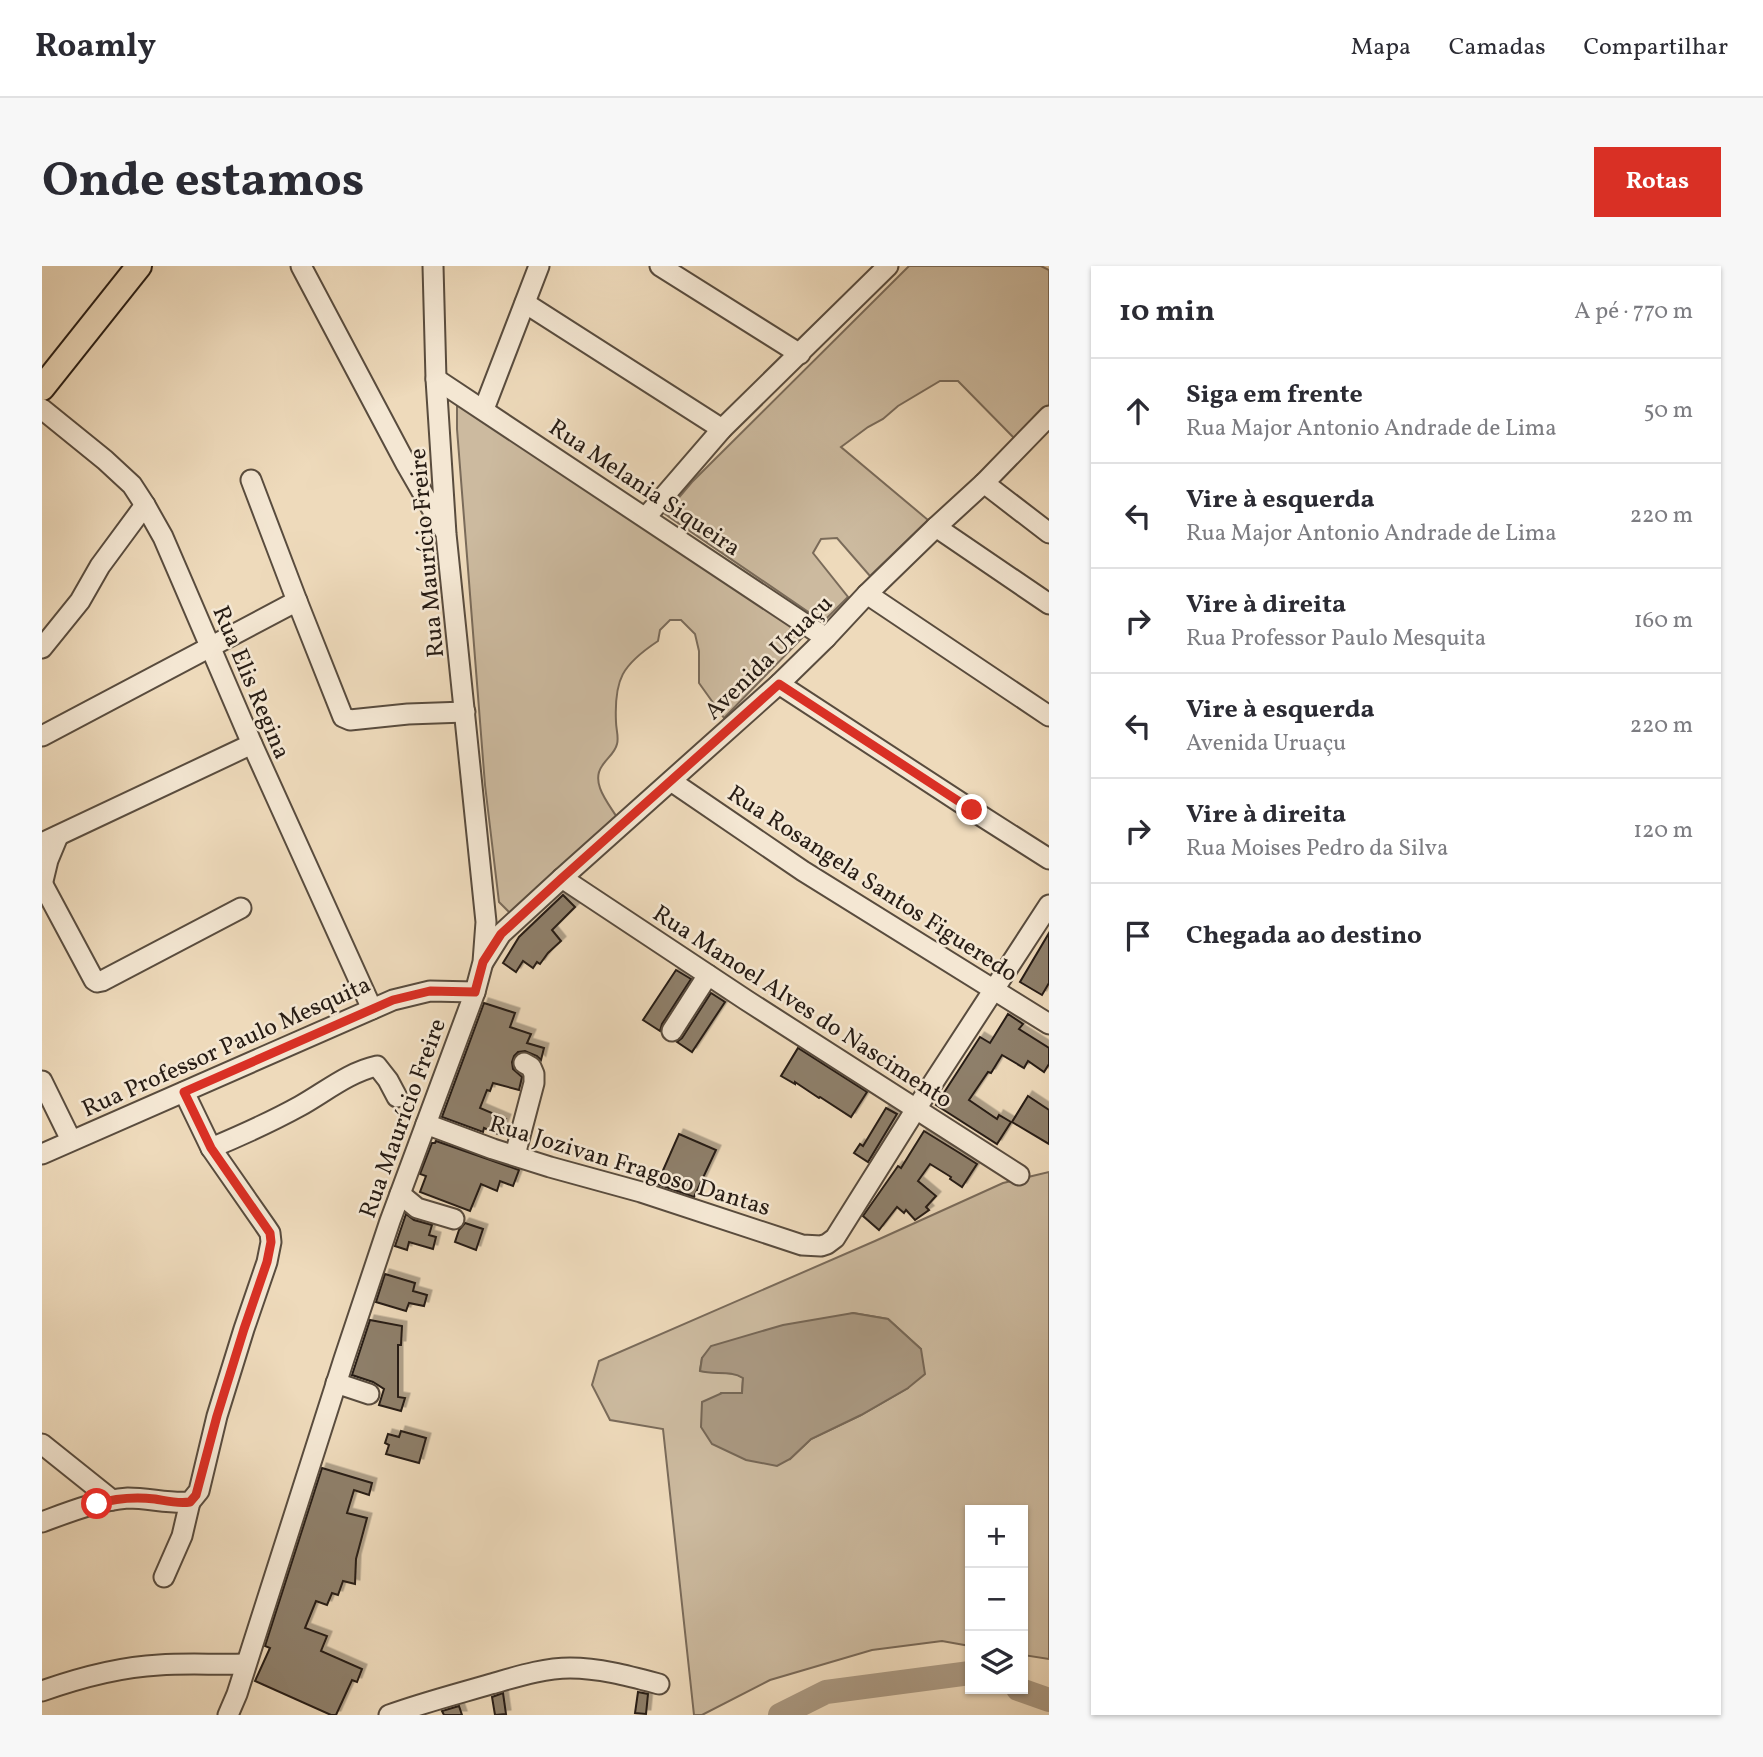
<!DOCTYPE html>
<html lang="pt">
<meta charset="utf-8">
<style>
body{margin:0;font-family:Vollkorn,serif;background:#f7f7f7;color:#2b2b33}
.controls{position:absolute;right:21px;bottom:21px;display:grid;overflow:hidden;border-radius:0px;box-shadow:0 2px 5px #0004}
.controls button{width:63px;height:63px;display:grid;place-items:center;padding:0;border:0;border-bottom:2px solid #e1e1e2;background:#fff;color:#2b2b33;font:35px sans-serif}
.stop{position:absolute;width:21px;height:21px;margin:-16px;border:5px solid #d93025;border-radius:50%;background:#fff}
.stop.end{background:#d93025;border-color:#fff;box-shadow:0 2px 7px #0008}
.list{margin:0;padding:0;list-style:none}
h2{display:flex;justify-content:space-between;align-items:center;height:91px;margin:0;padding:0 28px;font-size:30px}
h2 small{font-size:23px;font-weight:400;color:#7c7c81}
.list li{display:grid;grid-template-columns:46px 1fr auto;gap:21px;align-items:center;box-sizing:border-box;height:105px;padding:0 28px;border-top:2px solid #e1e1e2}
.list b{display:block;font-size:26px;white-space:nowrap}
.list p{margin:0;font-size:23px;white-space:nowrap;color:#7c7c81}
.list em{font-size:23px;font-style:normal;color:#7c7c81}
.icon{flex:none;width:38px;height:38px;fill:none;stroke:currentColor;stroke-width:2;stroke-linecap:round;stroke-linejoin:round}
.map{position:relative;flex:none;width:1007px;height:1449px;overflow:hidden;border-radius:0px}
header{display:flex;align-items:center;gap:42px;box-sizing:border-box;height:98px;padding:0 35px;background:#fff;border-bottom:2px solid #e1e1e2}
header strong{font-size:33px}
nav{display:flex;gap:38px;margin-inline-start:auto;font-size:24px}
.intro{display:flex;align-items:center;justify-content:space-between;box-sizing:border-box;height:168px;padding:0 42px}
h1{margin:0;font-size:49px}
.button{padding:18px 32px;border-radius:0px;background:#d93025;color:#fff;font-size:24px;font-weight:700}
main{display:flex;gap:42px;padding:0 42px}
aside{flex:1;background:#fff;border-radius:0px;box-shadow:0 2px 5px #0004}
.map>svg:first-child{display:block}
.green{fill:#ccba9f;stroke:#7a6b5a;stroke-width:2;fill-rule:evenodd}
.water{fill:#aa9982;stroke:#766756;stroke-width:2}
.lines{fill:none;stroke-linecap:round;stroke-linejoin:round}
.river{stroke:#aa9982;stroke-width:24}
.building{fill:#8e7f6b;stroke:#271c14;stroke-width:2;filter:url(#shadow)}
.minor-casing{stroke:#594c3e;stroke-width:23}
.major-casing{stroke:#271c14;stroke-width:28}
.minor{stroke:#f4e7d3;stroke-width:19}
.major{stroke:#eedabb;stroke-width:24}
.route{stroke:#d93025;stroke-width:9}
.labels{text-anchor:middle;stroke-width:5;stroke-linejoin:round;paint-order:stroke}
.street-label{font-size:24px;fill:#271c14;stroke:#f4e7d3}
</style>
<header>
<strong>Roamly</strong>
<nav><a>Mapa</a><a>Camadas</a><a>Compartilhar</a></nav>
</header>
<div class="intro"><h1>Onde estamos</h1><a class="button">Rotas</a></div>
<main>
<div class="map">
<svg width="1007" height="1449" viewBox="0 0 1007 1449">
<defs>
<filter id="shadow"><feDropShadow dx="4.5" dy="-4.5" stdDeviation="0" flood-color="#0004"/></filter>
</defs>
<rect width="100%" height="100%" fill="#eedabb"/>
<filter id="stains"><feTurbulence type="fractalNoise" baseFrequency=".00286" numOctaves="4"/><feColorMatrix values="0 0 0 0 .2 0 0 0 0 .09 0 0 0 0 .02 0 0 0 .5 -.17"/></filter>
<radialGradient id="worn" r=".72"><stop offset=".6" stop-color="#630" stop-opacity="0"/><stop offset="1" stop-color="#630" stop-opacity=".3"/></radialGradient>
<g class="green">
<path d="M867,0H999L1007,4V140L974,174L916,115H898L856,140L841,153L826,161L799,181L886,254L828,310L795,272L779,273L771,287L806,331L781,356L623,248L650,216Z"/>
<path d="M415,133L763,369L682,452L657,417V385L653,368L639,354H628L618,364L616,375C580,399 572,413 574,456C574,463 577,471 575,478C573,487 565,492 560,500C548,517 567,538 576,553L471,650L457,636L443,519L415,163Z"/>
<path d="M1007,906V1393L981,1389V1244H928V1380L900,1375L830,1384L728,1414L660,1449H652L621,1163L568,1154L550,1119L557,1095L833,975L961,917ZM811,1047L846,1053L879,1083L866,1122L819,1149L769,1173L748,1193L680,1127H700L701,1112L694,1108L658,1104L660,1092Z"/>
</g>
<path class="water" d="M811,1047L846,1053L879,1083L883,1108L866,1122L819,1149L769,1173L748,1193L735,1200L704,1194L670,1178L659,1161L660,1136L680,1127H700L701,1112C689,1104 672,1109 658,1105L660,1092L669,1080L741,1059Z"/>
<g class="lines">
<g class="river">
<path d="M976,1423L1007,1434"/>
<path d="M738,1449L784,1426L928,1407"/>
</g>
</g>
<g class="building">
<path d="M521,629L533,641L510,664L519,675L506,687L498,698L495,696L491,702L481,695L474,706L461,697L477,671Z"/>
<path d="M1007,667V717L1000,729L978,716Z"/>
<path d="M634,704L649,713L620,758L618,765L601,754Z"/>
<path d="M669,727L683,736L650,786L635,776L640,772Z"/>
<path d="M442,737L473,747L468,761L489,768L485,777L502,782L499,794L495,790L483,785L476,786L472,790L470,796L471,803L480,811L477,824L451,817L448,825L445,824L438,842L464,853L458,869L442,862L441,866L400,851Z"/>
<path d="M966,748L981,758L977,763L1007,782V798L1002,806L986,795L982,802L960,789L949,807L946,806L927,834L955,853L957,849L969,856L955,878L894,839L938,771L948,777Z"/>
<path d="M756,782L825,826L809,851L778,831L777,832L753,816V818L739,810Z"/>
<path d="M986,830L1007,844V878L970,856Z"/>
<path d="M844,842L855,848L826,896L812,887L818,878L821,880Z"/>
<path d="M882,865L916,886L935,898L920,921L908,913L909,911L888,898L876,915L894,930L884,941L887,944L873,954L864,944L862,947L855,941L837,964L821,950L856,900L859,902Z"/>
<path d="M637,868L674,884L652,931L615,918Z"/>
<path d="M394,875L477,904L471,920L458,915L455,925L439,918L428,945L378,926L384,910L378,908L390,877H393Z"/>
<path d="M364,948L372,954L390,959L387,969L394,971L391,983L367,976L365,984L353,980Z"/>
<path d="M423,957L441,963L434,984L413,976L417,964Z"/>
<path d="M343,1008L373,1017L371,1025L385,1029L382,1040L367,1037L364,1045L334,1036Z"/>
<path d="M328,1054L360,1060L359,1079H356V1131L363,1132L359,1145L337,1139L342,1123L331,1116L310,1109Z"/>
<path d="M359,1165L384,1172L377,1197L344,1188L347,1179L343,1177L346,1168L357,1171Z"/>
<path d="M280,1202L330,1217L327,1229L312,1224L305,1247L325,1252L314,1293L313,1318L301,1315L296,1329L290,1327L285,1339L274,1335L263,1362L285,1370L279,1385L320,1403L315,1416L310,1414L294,1449H289L213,1415L228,1382L223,1380Z"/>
<path d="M596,1426L606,1428L604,1448L593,1447Z"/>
<path d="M461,1427L464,1448L453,1449L450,1431Z"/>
<path d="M417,1440L420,1449H402L400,1445Z"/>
</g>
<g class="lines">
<defs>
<g id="minor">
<path d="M259,0L364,198L402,264"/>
<path d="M618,0L758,88"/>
<path d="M483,37L680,163"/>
<path d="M394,113L784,372"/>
<path d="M0,143L63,194L90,219L103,239L121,271L140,315L210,478L330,743"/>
<path d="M442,143L497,0"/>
<path d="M209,214L255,335L301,451L308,454L366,448L423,446"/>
<path d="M942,217L1007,267"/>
<path d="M604,251L680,163L846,0"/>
<path d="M894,261L1007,338"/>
<path d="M825,328L1007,450"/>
<path d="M0,382L38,335L58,300L103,239"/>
<path d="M737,418L930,544L1007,593"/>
<path d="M0,470L255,335"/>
<path d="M629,515L761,605L1007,758"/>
<path d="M0,577L210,478"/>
<path d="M520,612L704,734L977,909"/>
<path d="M0,617L52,714L55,716L60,715L199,642"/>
<path d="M0,619L6,594L16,570"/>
<path d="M442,695L459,668L520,612L737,418L784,372L825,328L894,261L942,217L1007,150"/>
<path d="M630,765L666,709"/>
<path d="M0,815L29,874"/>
<path d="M384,858L451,883L508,901L599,926L760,979L779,980L785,978L793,972L874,843L1007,639"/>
<path d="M169,882C200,869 229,856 258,840C283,826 307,806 335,800L346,814L355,831"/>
<path d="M0,888L351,734L388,725L433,726"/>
<path d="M473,889L492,817V808L489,801L482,797"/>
<path d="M358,928L375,942L412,953"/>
<path d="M294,1117L327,1128"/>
<path d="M0,1178L70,1234"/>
<path d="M0,1256C27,1246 57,1234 86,1232C107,1232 128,1238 148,1236L157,1225L175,1150L202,1063L225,996L229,976L228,967L224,961L169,882L142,826"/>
<path d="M122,1311L140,1270L148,1236"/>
<path d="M0,1425C37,1412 77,1401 117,1399C145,1397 175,1399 203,1398"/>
<path d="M186,1449L195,1428L302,1093L348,955L433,726L441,696L444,656L404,268L394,113L391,0"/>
<path d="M347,1449C380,1437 415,1428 449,1418C474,1411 501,1402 528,1402C558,1402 587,1410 617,1418"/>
</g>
<path id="major" d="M0,122L97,0"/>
</defs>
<use href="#minor" class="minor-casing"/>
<use href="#major" class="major-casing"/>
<use href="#minor" class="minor"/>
<use href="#major" class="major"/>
</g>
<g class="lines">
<path class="route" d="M55,1238C74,1232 93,1231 113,1233C125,1235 136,1238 148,1236L154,1229L175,1150L202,1063L225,996L229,976L228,967L169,882L142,826L351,734L388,725L433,726L441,696L459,668L520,612L737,418L930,544"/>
</g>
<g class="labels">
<g class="street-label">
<text transform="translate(603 221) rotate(34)" y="8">Rua Melania Siqueira</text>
<text transform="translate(384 287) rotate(-95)" y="8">Rua Maurício Freire</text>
<text transform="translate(726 391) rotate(-44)" y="8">Avenida Uruaçu</text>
<text transform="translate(210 416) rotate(67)" y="8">Rua Elis Regina</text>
<text transform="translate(831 617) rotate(33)" y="8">Rua Rosangela Santos Figueredo</text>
<text transform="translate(761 740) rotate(33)" y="8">Rua Manoel Alves do Nascimento</text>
<text transform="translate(184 780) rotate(-24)" y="8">Rua Professor Paulo Mesquita</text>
<text transform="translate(360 852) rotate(-70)" y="8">Rua Maurício Freire</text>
<text transform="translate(588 899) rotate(17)" y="8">Rua Jozivan Fragoso Dantas</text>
</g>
</g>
<rect width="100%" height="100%" filter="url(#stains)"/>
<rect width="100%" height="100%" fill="url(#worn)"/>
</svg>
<div class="controls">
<button>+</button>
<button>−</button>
<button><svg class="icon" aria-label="layers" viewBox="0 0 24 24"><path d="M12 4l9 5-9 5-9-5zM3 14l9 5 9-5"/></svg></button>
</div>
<div class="stop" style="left:55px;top:1238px"></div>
<div class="stop end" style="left:930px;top:544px"></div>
</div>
<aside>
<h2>10 min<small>A pé · 770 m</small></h2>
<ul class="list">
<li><svg class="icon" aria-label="ahead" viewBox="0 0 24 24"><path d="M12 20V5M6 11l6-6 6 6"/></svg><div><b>Siga em frente</b><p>Rua Major Antonio Andrade de Lima</p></div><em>50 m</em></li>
<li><svg class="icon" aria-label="left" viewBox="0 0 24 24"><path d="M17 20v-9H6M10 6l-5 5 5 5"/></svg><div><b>Vire à esquerda</b><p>Rua Major Antonio Andrade de Lima</p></div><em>220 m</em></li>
<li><svg class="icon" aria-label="right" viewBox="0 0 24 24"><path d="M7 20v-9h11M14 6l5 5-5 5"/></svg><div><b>Vire à direita</b><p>Rua Professor Paulo Mesquita</p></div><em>160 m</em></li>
<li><svg class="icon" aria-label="left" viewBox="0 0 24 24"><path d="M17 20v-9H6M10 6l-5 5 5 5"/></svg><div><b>Vire à esquerda</b><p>Avenida Uruaçu</p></div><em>220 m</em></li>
<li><svg class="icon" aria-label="right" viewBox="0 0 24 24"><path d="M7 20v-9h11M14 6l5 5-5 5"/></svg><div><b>Vire à direita</b><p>Rua Moises Pedro da Silva</p></div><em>120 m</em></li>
<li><svg class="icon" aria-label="arrive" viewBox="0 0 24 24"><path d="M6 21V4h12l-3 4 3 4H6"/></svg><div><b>Chegada ao destino</b></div></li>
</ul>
</aside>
</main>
